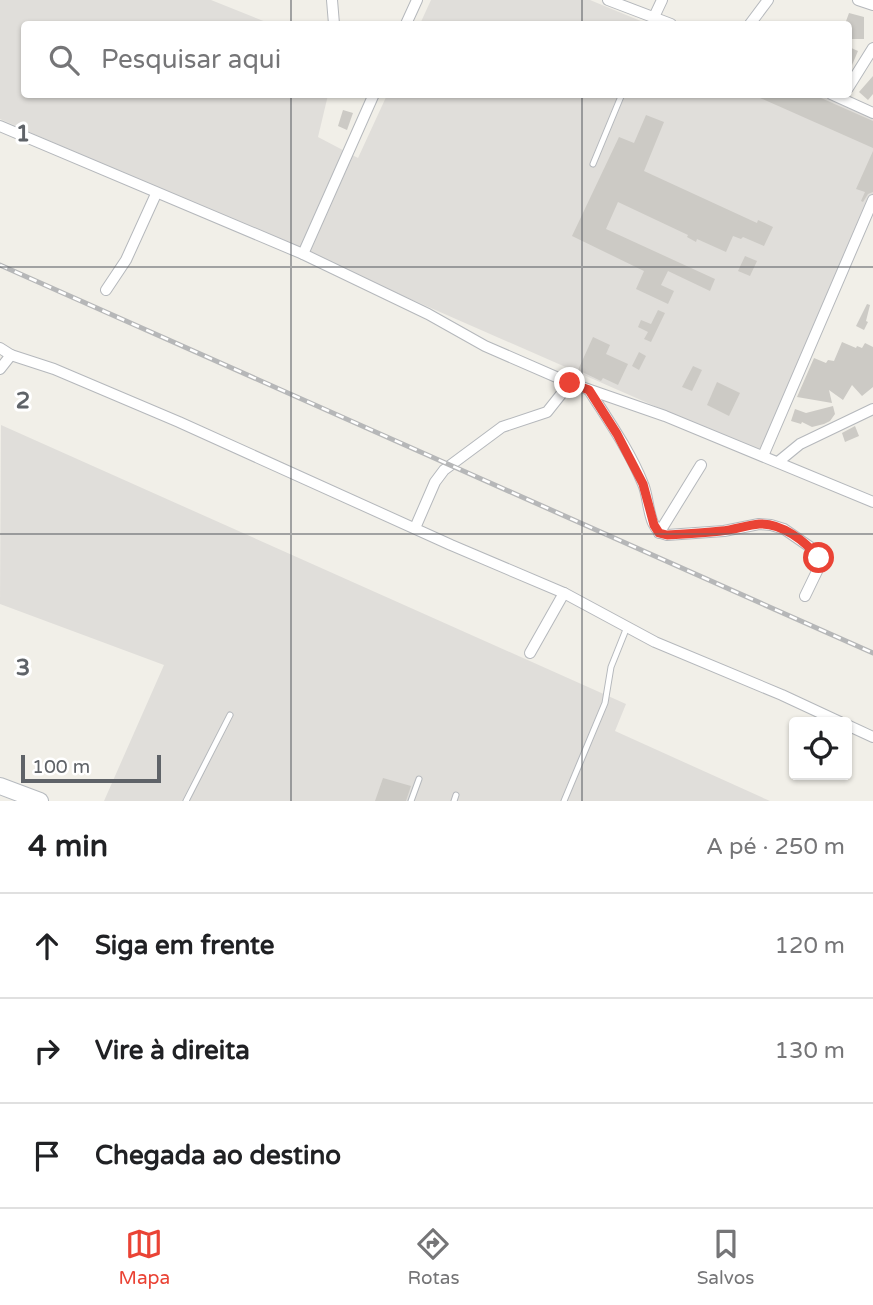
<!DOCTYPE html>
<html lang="pt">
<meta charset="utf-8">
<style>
body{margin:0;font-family:"Varela Round",sans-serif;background:#f2f2f2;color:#202124}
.controls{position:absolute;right:21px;bottom:21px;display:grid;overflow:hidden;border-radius:7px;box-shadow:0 2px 5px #0004}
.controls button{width:63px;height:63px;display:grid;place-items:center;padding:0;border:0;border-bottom:2px solid #e0e0e0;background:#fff;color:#202124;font:35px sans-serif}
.scale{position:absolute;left:21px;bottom:18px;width:140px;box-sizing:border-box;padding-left:7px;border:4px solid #5f6368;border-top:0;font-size:19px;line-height:24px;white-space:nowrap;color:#5f6368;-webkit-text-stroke:5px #fff;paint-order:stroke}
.stop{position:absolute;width:21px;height:21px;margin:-16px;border:5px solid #ea4335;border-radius:50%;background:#fff}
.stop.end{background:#ea4335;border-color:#fff;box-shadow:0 2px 7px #0008}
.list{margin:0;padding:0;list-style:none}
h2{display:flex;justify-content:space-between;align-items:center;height:91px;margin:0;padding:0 28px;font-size:30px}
h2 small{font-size:23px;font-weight:400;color:#757577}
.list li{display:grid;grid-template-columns:46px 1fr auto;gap:21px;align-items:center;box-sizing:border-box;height:105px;padding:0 28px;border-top:2px solid #e0e0e0}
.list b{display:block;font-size:26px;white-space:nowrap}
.list em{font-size:23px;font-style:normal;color:#757577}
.icon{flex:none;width:38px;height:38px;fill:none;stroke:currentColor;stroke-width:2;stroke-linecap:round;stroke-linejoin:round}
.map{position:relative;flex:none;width:873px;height:801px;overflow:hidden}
.search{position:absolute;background:#fff;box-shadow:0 2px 5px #0004;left:21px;right:21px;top:21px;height:77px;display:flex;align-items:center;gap:18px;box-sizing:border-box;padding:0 24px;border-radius:7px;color:#757577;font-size:26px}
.sheet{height:406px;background:#fff}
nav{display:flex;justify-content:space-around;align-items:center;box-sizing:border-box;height:98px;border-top:2px solid #e0e0e0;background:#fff;font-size:19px;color:#757577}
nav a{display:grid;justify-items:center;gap:4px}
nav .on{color:#ea4335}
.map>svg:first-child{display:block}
.industrial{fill:#e0deda}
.building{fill:#cccac5}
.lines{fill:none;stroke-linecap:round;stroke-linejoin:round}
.service-casing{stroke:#b5b8bc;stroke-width:7}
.minor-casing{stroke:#b5b8bc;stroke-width:12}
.secondary-casing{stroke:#b6babf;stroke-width:18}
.service{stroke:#fff;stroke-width:5}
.minor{stroke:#fff;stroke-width:10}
.secondary{stroke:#fff;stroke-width:16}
.rail-casing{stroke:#b6b7b8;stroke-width:5}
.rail{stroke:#fff;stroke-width:2.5;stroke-dasharray:8;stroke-linecap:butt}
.route{stroke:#ea4335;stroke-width:9}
.grid{fill:none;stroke:#5f6368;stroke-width:2;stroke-opacity:0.55}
.grid-label{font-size:23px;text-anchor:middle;font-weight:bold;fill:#5f6368;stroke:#fff;stroke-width:6;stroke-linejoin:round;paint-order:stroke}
</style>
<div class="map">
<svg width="873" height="801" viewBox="0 0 873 801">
<rect width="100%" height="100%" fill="#f1efe8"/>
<g class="industrial">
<path d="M0,0H211L271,24H24V94L328,95L318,137L358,158L387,95H818L873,117V206L764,454L0,119Z"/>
<path d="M431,0H590L648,24H420Z"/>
<path d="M1,425L626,704L615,731L770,801H104L164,665L0,604Z"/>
</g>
<g class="building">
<path d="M849,13L864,17V39H849V24H845Z"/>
<path d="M849,47L858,51L849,72Z"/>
<path d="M873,76V94L868,100L859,92Z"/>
<path d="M751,94H812L873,121V148Z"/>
<path d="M343,110L353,113L347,130L338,126Z"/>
<path d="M646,115L664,122L644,171L757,223L758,220L773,227L764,246L743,237L741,239L733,236L726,252L697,239L696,242L687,237L688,235L618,202L606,229L715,279L710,291L668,271L661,285L674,291L668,304L636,289L644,271L572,236L619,137L634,143Z"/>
<path d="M873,151V192L868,194L863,202L861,201L865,192L856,189Z"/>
<path d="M745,256L757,261L750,276L738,271Z"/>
<path d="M867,304L870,305L866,321L868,322L864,330L856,326Z"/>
<path d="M658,310L665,313L651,342L644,339L648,332L638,327L641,320L651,324Z"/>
<path d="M593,337L610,345L606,354L628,364L618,385L603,378L601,381L578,370Z"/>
<path d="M842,342L856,348L857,346L862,348L865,343L873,347V387L862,396L852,385L843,400L829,390L832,403L797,397L814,358L826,363L828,360L834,361Z"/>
<path d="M639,352L646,356L639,370L632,366Z"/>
<path d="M693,366L702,370L692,391L682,387Z"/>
<path d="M717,382L740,393L729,416L707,405Z"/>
<path d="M833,406L835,414L830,421L824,424L812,427L802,422L801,424L791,421L795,409L806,413Z"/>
<path d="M855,426L859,436L845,442L842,433Z"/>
<path d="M383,778L411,786L406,801H375Z"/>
</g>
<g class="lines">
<defs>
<g id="service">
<path d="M593,164L622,94"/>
<path d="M186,801L230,715"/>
<path d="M411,801L419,779"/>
<path d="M454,801L456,795"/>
<path d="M564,801L605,703L611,667L627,627"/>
</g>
<g id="minor">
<path d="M332,0L334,24"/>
<path d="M608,0L671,24"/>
<path d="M858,0L873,5"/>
<path d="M654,17L662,0"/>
<path d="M406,24L417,0"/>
<path d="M750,24L768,0"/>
<path d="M848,88L873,48"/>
<path d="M831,94L873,113"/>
<path d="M0,126L303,254L428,314L485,346L570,383L665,416L873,502"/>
<path d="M303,254L374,94"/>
<path d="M106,290L126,260L156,194"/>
<path d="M0,348L11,355L54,369L179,422L451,545L564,593L655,642L782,695L840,722"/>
<path d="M0,369L11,355"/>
<path d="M589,390C608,420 630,451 643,484C650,499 647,532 667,535L724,531L759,524L771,525L784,529L813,549L821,563L805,596"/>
<path d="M763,456L873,200"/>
<path d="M778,462L800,444L873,409"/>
<path d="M415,528L435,482L444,470L502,427L547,412L570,383"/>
<path d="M659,533L701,465"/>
<path d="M530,653L564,593"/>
<path d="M847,725L873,737"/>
</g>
<path id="secondary" d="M0,786L40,801"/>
</defs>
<use href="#service" class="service-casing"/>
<use href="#minor" class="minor-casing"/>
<use href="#secondary" class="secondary-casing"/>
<use href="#service" class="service"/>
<use href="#minor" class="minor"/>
<use href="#secondary" class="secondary"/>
<defs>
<path id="rail" d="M0,265L873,653"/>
</defs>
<use href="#rail" class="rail-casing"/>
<use href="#rail" class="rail"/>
</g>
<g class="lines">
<path class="route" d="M570,383L589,390L617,434L643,484L654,525L659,533L667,535C685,534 703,533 721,531C734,530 747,525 759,524C782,523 805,541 819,558"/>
</g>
<path class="grid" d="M291,0V24M582,0V24M291,94V801M582,94V801M0,267H873M0,534H873"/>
<g class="grid-label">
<text x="23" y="141">1</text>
<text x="23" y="408">2</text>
<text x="23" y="675">3</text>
</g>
</svg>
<div class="controls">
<button><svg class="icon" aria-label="locate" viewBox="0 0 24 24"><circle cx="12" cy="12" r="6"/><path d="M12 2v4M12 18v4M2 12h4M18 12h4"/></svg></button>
</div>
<div class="scale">100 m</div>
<div class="stop" style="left:819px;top:558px"></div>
<div class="stop end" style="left:570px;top:383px"></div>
<div class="search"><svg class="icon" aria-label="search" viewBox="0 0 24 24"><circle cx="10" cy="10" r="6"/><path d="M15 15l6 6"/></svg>Pesquisar aqui</div>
</div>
<section class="sheet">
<h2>4 min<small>A pé · 250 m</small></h2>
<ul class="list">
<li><svg class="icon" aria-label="ahead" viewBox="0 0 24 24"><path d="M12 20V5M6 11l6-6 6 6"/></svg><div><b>Siga em frente</b></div><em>120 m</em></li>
<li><svg class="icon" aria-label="right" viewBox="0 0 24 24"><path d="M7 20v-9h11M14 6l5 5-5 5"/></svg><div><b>Vire à direita</b></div><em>130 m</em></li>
<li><svg class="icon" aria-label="arrive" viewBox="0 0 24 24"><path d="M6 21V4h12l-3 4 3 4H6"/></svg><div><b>Chegada ao destino</b></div></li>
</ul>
</section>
<nav>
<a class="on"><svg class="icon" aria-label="map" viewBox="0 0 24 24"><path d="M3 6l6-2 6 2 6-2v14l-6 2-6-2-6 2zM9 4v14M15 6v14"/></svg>Mapa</a>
<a><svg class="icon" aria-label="directions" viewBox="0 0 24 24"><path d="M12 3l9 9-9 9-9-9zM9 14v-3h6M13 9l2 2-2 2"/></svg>Rotas</a>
<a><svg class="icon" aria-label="saved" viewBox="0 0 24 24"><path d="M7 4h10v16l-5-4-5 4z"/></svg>Salvos</a>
</nav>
